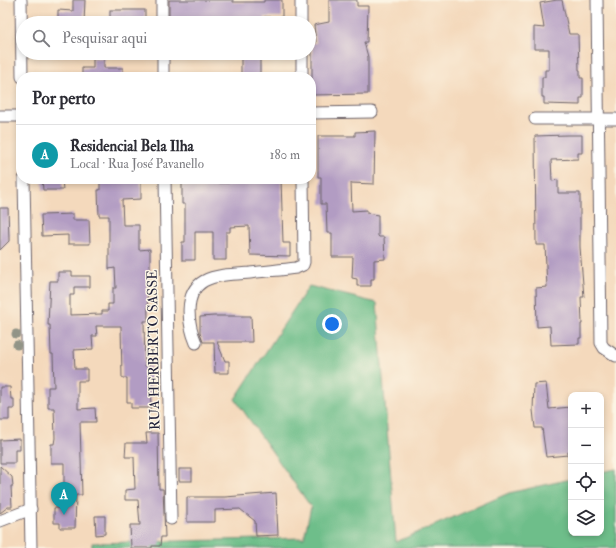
<!DOCTYPE html>
<html lang="pt">
<meta charset="utf-8">
<style>
body{margin:0;font-family:"IM FELL Double Pica",serif;background:#f7f7f7;color:#2b2b33}
.controls{position:absolute;right:12px;bottom:12px;display:grid;overflow:hidden;border-radius:8px;box-shadow:0 2px 6px #0003}
.controls button{width:36px;height:36px;display:grid;place-items:center;padding:0;border:0;border-bottom:1px solid #e1e1e2;background:#fff;color:#2b2b33;font:20px sans-serif}
.you{position:absolute;left:332px;top:324px;width:14px;height:14px;margin:-10px;border:3px solid #fff;border-radius:50%;background:#1a73e8;box-shadow:0 0 0 6px #1a73e833}
.badge{display:grid;place-items:center;width:26px;height:26px;border-radius:50%;background:#ea580c;color:#fff;font-size:13px;font-weight:700}
.pin{position:absolute;translate:-50% -33px;filter:drop-shadow(0 1px 2px #0008)}
.pin::after{content:'';position:absolute;top:21px;width:14px;height:12px;background:inherit;clip-path:polygon(0 0,100% 0,50% 100%)}
.list{margin:0;padding:0;list-style:none}
h2{display:flex;justify-content:space-between;align-items:center;height:52px;margin:0;padding:0 16px;font-size:17px}
h2 small{font-size:13px;font-weight:400;color:#7c7c81}
.list li{display:grid;grid-template-columns:26px 1fr auto;gap:12px;align-items:center;box-sizing:border-box;height:60px;padding:0 16px;border-top:1px solid #e1e1e2}
.list b{display:block;font-size:15px;white-space:nowrap}
.list p{margin:0;font-size:13px;white-space:nowrap;color:#7c7c81}
.list em{font-size:13px;font-style:normal;color:#7c7c81}
.icon{flex:none;width:22px;height:22px;fill:none;stroke:currentColor;stroke-width:2;stroke-linecap:round;stroke-linejoin:round}
.map{position:relative;flex:none;width:616px;height:548px;overflow:hidden}
.search{position:absolute;background:#fff;box-shadow:0 2px 6px #0003;left:16px;top:16px;width:300px;height:44px;display:flex;align-items:center;gap:10px;box-sizing:border-box;padding:0 14px;border-radius:22px;color:#7c7c81;font-size:15px}
.panel{position:absolute;background:#fff;box-shadow:0 2px 6px #0003;left:16px;top:72px;width:300px;height:112px;border-radius:16px}
.map>svg:first-child{display:block}
.forest{fill:#6ebe8a;stroke:#487062}
.building{fill:#b29cc3}
.lines{fill:none;stroke-linecap:round;stroke-linejoin:round}
.street-casing{stroke:#6c6268;stroke-width:13}
.street{stroke:#fff;stroke-width:11}
.tree{fill:#929487}
.labels{text-anchor:middle;stroke-width:3;stroke-linejoin:round;paint-order:stroke}
.street-label{font-size:14px;fill:#22223b;stroke:#fcf5e5}
</style>
<div class="map">
<svg width="616" height="548" viewBox="0 0 616 548">
<rect width="100%" height="100%" fill="#fcf5e5"/>
<filter id="ink" filterUnits="userSpaceOnUse"><feTurbulence type="fractalNoise" baseFrequency=".025" numOctaves="2"/><feDisplacementMap in="SourceGraphic" scale="8" xChannelSelector="R" yChannelSelector="G"/><feConvolveMatrix kernelMatrix="1 2 1 2 8 2 1 2 1" color-interpolation-filters="sRGB"/></filter>
<filter id="wash" filterUnits="userSpaceOnUse"><feTurbulence type="fractalNoise" baseFrequency=".012" numOctaves="4" result="noise"/><feDisplacementMap in="SourceGraphic" scale="16" xChannelSelector="R" yChannelSelector="G"/><feGaussianBlur stdDeviation="0.9" result="paint"/><feColorMatrix in="noise" values="0 0 0 0 0 0 0 0 0 0 0 0 0 0 0 0 0 1.4 0 .05"/><feComposite in="paint" operator="in"/></filter>
<g filter="url(#wash)">
<rect width="100%" height="100%" fill="#f4d9bc"/>
<path class="forest" d="M309,286L377,303L396,542L509,493L571,479V533H601V472L616,469V548H92V543L304,538L311,507L235,399Z"/>
<g id="blocks">
<g class="building">
<path d="M73,0H85L84,23H58V10L73,11Z"/>
<path d="M169,0H233V2H264V0H282V17H264V23H238V17L169,19Z"/>
<path d="M329,0H357V6H368L367,42H364L368,57V94L312,95V43H316L314,25L329,22Z"/>
<path d="M557,0H562L569,34H578L579,70H580V78H583V98H580V105L544,104V97H542V77H545V70H549V49H534V27L544,28L540,3Z"/>
<rect x="110" y="10" width="35" height="13"/>
<rect x="241" y="54" width="19" height="21"/>
<path d="M93,58H104V68H123V77H82V68H93Z"/>
<path d="M375,131L374,184L351,183L352,211L367,210V213L378,215V236L379,237H384L385,259L374,260V279H371V286H357V279L352,278L353,257H332V233H327L326,204H321V177H318V136H355V132Z"/>
<path d="M567,135H582V153H578V159L551,160L552,181L558,180V193H580V247L584,297H581L582,324H581V338H579V344L551,345L550,326L537,327L536,288L547,287L545,245H536L535,136Z"/>
<path d="M42,179H62L63,190H43Z"/>
<path d="M100,179H141V199L122,200L123,225H139V250L150,249V271H147L148,321H144L145,366H150L152,378H150L151,408H131V402H127V378H122L121,326H96L97,336H92L93,349L74,350L75,369H87V381H78V409L95,408L96,422H80L82,495H76L75,528H60V523H54V508H60L59,502H66L64,496V463H51V444H54L55,438L54,408H48V387H54L53,354H51L50,325H48L50,281H58V272H72V276H90V287H74V295H70V315L102,314V311H108V304H113V288H116L115,268L109,269V216H99L98,190H100Z"/>
<path d="M229,179H281L283,243H290V256L250,255L249,226L230,227V232H226V260H213V232H195V260H182V242H185V204H182V181L206,180V183H229Z"/>
<path d="M0,208H8L9,239V241L0,250Z"/>
<path d="M73,214V220H89L90,244H68V235L42,236L41,215Z"/>
<path d="M214,316H251L252,342H217L225,361H229V373H215L214,342H203L200,333V317Z"/>
<path d="M546,383L549,409L571,407V452H568V455L546,457L542,428H535L533,410L534,384Z"/>
<path d="M0,387H10L11,399H14V409H9V420H0Z"/>
<path d="M146,433H158L159,489H163L165,537H161L160,546H152V548H131L130,525H140L138,500H125V490L135,489L134,457H125L126,443H147Z"/>
<path d="M20,439V450H15V463H0V440Z"/>
<path d="M0,466L12,477L13,486H11L12,507H8L0,513Z"/>
<rect x="179" y="469" width="13" height="12"/>
<path d="M276,493L278,535L256,536L255,521L240,509L215,510V522H187V497H225Z"/>
<path d="M95,516H105V534L96,535Z"/>
</g>
</g>
</g>
<g filter="url(#ink)">
<use href="#blocks" fill-opacity="0" stroke="#6c6268" stroke-width="1"/>
<g class="lines">
<defs>
<g id="street">
<path d="M21,0L22,77"/>
<path d="M162,0V23"/>
<path d="M301,0V23"/>
<path d="M597,0L601,343L604,348L616,356"/>
<path d="M163,53V77"/>
<path d="M302,53V77"/>
<path d="M311,113L372,112"/>
<path d="M0,116H21"/>
<path d="M535,119H616"/>
<path d="M24,179L31,548"/>
<path d="M165,179L171,519"/>
<path d="M196,343C188,324 183,293 204,281C217,274 236,274 250,273C266,271 281,270 296,268L303,265L304,262L303,179"/>
<path d="M0,521L31,509"/>
</g>
</defs>
<use href="#street" class="street-casing"/>
<use href="#street" class="street"/>
</g>
<g class="tree">
<circle cx="16" cy="334" r="4.5"/>
<circle cx="17" cy="345" r="4.5"/>
</g>
</g>
<g class="labels">
<g class="street-label">
<text transform="translate(153 350) rotate(-91)" y="5">RUA HERBERTO SASSE</text>
</g>
</g>
</svg>
<div class="controls">
<button>+</button>
<button>−</button>
<button><svg class="icon" aria-label="locate" viewBox="0 0 24 24"><circle cx="12" cy="12" r="6"/><path d="M12 2v4M12 18v4M2 12h4M18 12h4"/></svg></button>
<button><svg class="icon" aria-label="layers" viewBox="0 0 24 24"><path d="M12 4l9 5-9 5-9-5zM3 14l9 5 9-5"/></svg></button>
</div>
<div class="you"></div>
<div class="pin badge" style="left:64px;top:515px;background:#0f9aa8">A</div>
<div class="search"><svg class="icon" aria-label="search" viewBox="0 0 24 24"><circle cx="10" cy="10" r="6"/><path d="M15 15l6 6"/></svg>Pesquisar aqui</div>
<section class="panel">
<h2>Por perto<small></small></h2>
<ul class="list">
<li><span class="badge" style="background:#0f9aa8">A</span><div><b>Residencial Bela Ilha</b><p>Local · Rua José Pavanello</p></div><em>180 m</em></li>
</ul>
</section>
</div>
